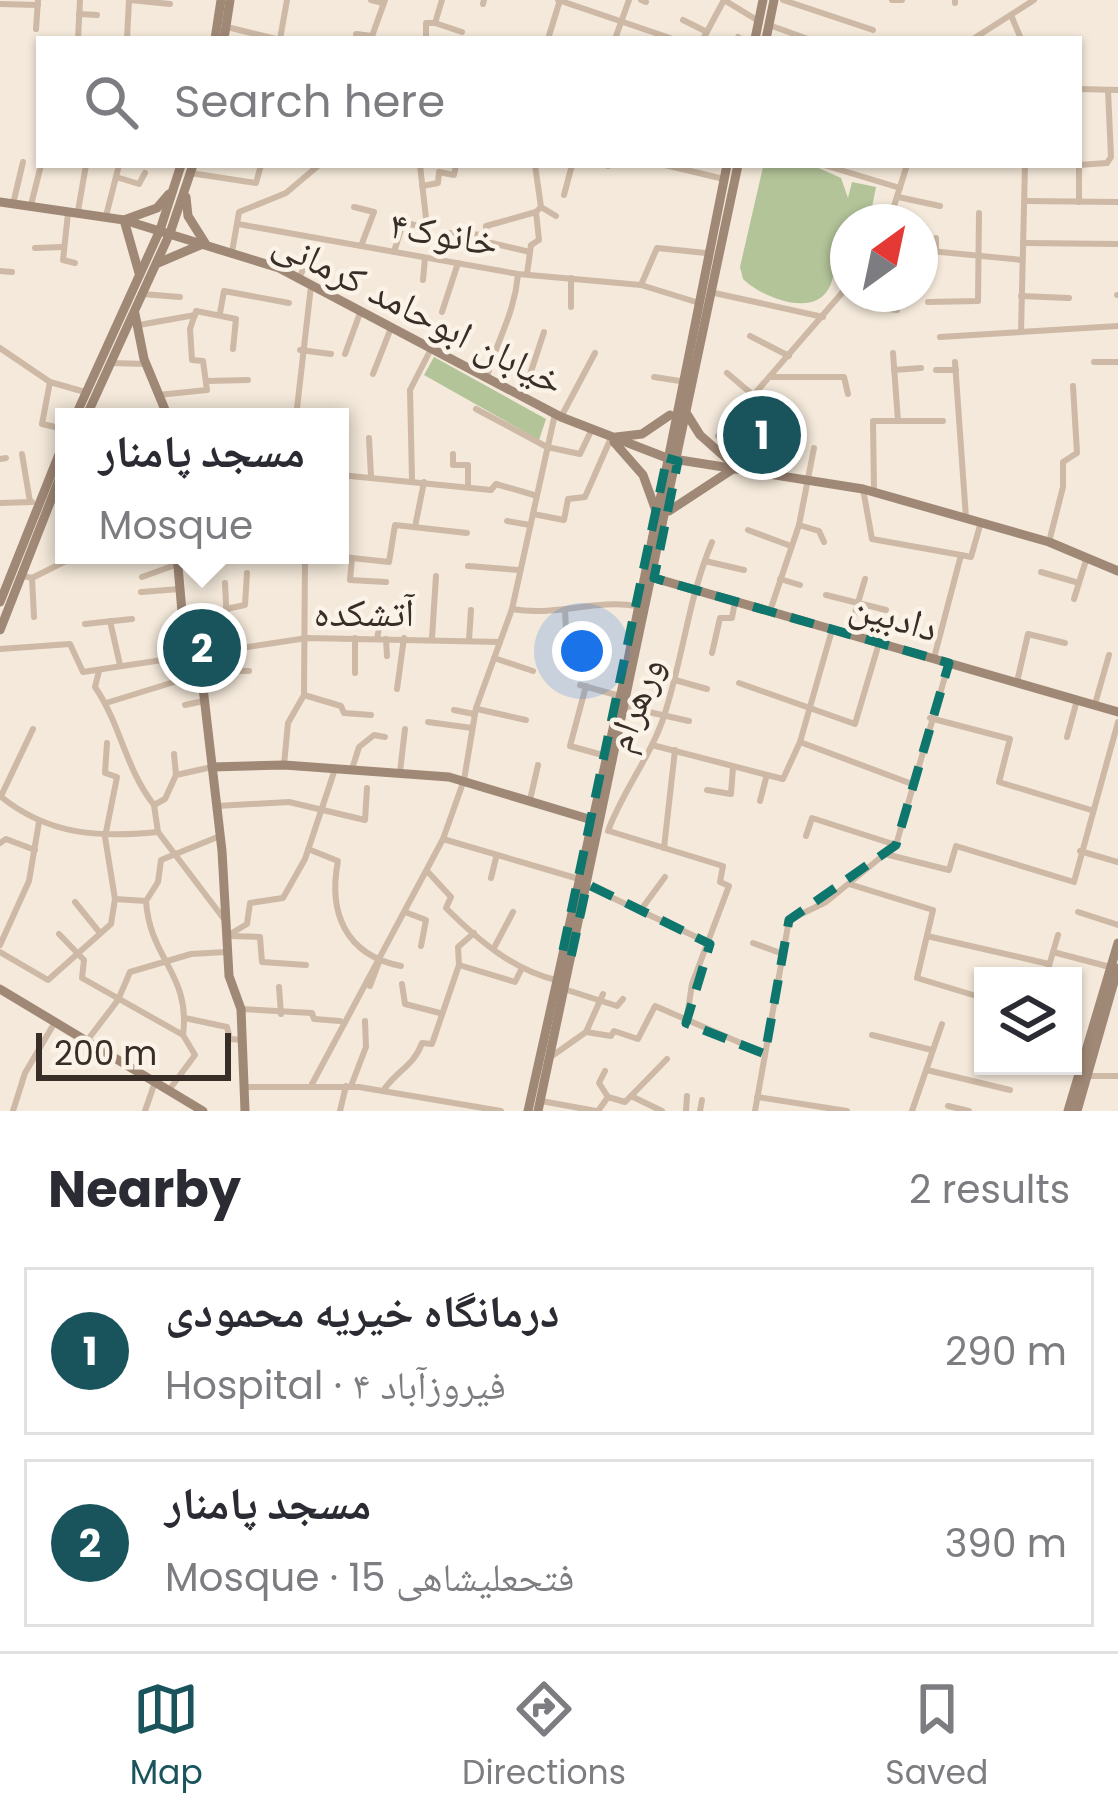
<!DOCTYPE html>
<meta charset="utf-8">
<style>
body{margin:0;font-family:Poppins,"Noto Naskh Arabic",sans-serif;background:#f7f7f7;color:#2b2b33}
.controls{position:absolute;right:36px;bottom:36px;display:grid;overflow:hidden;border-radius:0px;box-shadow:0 3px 9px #0004}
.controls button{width:108px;height:108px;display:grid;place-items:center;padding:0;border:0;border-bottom:3px solid #e1e1e2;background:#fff;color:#2b2b33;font:60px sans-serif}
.compass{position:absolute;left:830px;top:204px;width:108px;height:108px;border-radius:50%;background:#fff;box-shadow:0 3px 9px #0004;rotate:33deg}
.scale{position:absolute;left:36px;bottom:30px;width:195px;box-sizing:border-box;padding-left:12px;border:6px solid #382d27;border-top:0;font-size:33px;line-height:42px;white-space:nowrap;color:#382d27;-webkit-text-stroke:9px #fbf3e7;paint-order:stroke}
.you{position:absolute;left:582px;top:651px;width:42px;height:42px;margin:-30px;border:9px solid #fff;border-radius:50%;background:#1a73e8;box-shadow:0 0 0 18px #1a73e833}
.badge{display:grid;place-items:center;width:78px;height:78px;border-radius:50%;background:#19545c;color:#fff;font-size:39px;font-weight:700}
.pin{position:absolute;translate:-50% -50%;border:6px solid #fff;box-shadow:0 3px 12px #0006}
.popup{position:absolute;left:55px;top:408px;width:294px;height:156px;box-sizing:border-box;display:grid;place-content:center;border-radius:0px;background:#fff;filter:drop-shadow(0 3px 9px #0005);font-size:39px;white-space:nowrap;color:#7c7c81}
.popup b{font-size:45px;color:#2b2b33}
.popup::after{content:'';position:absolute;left:50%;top:100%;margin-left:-24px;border:24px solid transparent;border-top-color:#fff}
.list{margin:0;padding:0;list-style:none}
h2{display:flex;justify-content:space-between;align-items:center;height:156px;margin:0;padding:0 48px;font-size:51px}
h2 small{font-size:39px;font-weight:400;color:#7c7c81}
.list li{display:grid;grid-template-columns:78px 1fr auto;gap:36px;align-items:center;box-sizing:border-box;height:168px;margin:0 24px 24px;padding:0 24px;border:3px solid #e1e1e2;border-radius:0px}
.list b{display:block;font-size:45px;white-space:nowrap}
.list p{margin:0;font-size:39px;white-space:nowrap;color:#7c7c81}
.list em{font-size:39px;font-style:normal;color:#7c7c81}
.icon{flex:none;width:66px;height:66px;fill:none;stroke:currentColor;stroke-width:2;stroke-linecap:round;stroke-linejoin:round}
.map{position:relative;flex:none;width:1118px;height:1111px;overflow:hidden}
.search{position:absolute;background:#fff;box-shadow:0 3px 9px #0004;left:36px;right:36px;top:36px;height:132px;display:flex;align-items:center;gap:30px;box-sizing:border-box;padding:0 42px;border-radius:0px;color:#7c7c81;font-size:45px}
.sheet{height:540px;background:#fff}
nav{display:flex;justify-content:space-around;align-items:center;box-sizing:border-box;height:168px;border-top:3px solid #e1e1e2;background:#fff;font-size:33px;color:#7c7c81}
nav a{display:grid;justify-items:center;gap:6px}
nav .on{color:#19545c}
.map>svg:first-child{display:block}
.green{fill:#b3c499}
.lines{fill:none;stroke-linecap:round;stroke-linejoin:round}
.street{stroke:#cdb9a5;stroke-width:6}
.secondary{stroke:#a08876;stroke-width:9}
.marked{fill:none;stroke:#0f766e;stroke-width:9;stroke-dasharray:24 15;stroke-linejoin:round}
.labels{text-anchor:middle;stroke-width:9;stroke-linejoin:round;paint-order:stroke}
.street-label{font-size:39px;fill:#382d27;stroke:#fbf3e7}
</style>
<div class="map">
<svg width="1118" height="1111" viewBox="0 0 1118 1111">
<rect width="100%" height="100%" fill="#f4e9da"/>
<g class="green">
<path d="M812,165L841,178L848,198L852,182L876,187L869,222H848V240H839C836,255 836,275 829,288C813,319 760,296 743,279L740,267L763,167Z"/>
<path d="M434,357L546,419L539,440L424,375Z"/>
</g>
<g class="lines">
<g class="street">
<path d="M130,0L170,4"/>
<path d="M371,0L383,3"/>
<path d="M558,0L673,39"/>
<path d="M641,0L646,2"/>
<path d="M724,0L757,20"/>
<path d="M783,0L873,30"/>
<path d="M892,0H902"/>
<path d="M955,3V0"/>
<path d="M0,4L38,5"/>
<path d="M483,4L484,0"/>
<path d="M79,14L97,15"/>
<path d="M1011,15L1021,39"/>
<path d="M683,20L707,32"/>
<path d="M435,23L462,32"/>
<path d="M769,25L808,39"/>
<path d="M227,27L276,39"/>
<path d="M36,29L38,0"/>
<path d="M356,34L372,36"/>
<path d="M738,37L741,39"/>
<path d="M78,39L80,0"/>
<path d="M127,39L129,0"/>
<path d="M280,39L287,0"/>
<path d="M371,39L385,0"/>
<path d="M426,39V23H435L442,0"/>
<path d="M548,39L560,0"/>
<path d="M615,39L629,0"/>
<path d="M703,39L724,0"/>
<path d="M973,39L1034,0"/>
<path d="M1079,89L1118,90"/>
<path d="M535,165L541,207L556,216"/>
<path d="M665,165L724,179"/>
<path d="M824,165L900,188"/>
<path d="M1079,165L1107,163L1111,157L1108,90"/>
<path d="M608,166V165"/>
<path d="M190,173L256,183L261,165"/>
<path d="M116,177L139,184L145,173"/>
<path d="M422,186L438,183L439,172L454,175L456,165"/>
<path d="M564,195L572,165"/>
<path d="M898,197L940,206"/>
<path d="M1026,201L1118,202"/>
<path d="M1079,202V165"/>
<path d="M13,204L23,162"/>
<path d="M31,205L41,165"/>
<path d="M354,207L374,212L361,246"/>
<path d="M78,211L86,165"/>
<path d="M68,213L63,260L75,263"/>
<path d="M106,216L119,165"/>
<path d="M889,222L907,165"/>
<path d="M238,224L518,274L641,285L696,302"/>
<path d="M936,238V252"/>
<path d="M1023,243L1118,244"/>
<path d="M35,248L63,247"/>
<path d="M920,250L1022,260"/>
<path d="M232,252L239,212L286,193L319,165"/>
<path d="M394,252L403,223L427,227L420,165"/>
<path d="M530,252L487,242L486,226L536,212"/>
<path d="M440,260L447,233L486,235"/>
<path d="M0,271L12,272"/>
<path d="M527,274L531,245L539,240L536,212L541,207"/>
<path d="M300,276L308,259"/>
<path d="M423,280L425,258"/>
<path d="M641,285L657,248L706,253"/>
<path d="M710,292L823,317"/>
<path d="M142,294L180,297"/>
<path d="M870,294L869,307L897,310"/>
<path d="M1117,295H1118"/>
<path d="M1021,296L1069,298"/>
<path d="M928,302L978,301L979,213"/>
<path d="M571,307V278"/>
<path d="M442,312L458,263"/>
<path d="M220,313L224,291L289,303"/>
<path d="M139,325L195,315"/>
<path d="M1021,332L1025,165"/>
<path d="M750,336L789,356"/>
<path d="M940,337L1118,326"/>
<path d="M0,348L50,382L85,392"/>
<path d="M300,350L331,354"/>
<path d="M893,353L898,421"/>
<path d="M345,354L360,313"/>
<path d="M955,362L966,518"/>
<path d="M1094,362H1118"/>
<path d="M110,363L146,364"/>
<path d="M894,370L921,368"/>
<path d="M936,370H956"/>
<path d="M727,373L753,395"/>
<path d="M373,374L391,328"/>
<path d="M487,377C497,339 514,316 518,275"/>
<path d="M654,377L680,381"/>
<path d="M770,377H844L848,394"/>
<path d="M207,381L248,380"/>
<path d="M50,382L42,424L64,429"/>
<path d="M158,395L207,390L203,361L192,360L190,329L196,311L236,319L233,349"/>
<path d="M523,396L544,332"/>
<path d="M476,409L547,447L580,454L592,429"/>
<path d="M89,411L147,417"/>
<path d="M218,417L219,415"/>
<path d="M296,417L311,286"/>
<path d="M323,417L346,416"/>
<path d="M561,417L595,353"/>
<path d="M718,436L848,286"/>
<path d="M369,438L371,476"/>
<path d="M22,454L30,502"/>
<path d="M453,454V465H468V487"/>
<path d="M0,459L6,458"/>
<path d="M340,475L491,490L496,484L534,495"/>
<path d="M412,480L410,390L431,349"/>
<path d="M863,489L872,539L961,555"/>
<path d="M874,491L873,421H943"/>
<path d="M0,503L32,502"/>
<path d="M533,514L564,520L568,499L585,497L611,438"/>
<path d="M507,521L530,525"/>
<path d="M799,525L819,531L824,542"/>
<path d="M415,527L424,482"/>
<path d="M748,530L791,546"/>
<path d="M1049,542L1063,487V462L1077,453L1073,386"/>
<path d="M201,555L204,573"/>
<path d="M325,555L389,562L395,525L467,533"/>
<path d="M961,555L971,557L981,522"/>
<path d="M352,558L350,580L386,582"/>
<path d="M705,561L744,570"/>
<path d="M468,566L519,570"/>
<path d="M1041,572L1079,583"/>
<path d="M23,576L32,578L78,555"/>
<path d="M142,577L178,564"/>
<path d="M32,578L34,617"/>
<path d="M780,579L800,585"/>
<path d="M225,583L228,645"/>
<path d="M141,592L180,589"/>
<path d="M826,595L886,610"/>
<path d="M1074,599L1087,557"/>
<path d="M226,609L245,605L247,573"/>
<path d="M512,609C555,617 594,599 637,606"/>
<path d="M565,609L567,653"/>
<path d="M770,611L799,525L814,448"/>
<path d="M110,621L120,665"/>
<path d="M85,624L132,619"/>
<path d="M849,633L865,579"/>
<path d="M432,638L436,576"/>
<path d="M377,639L380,623L398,624"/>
<path d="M386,639L387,656"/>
<path d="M469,640L471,610"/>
<path d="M0,649L70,644L83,672L307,638L500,642"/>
<path d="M712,653L720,618H732L735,601"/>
<path d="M494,658L533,671"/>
<path d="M934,658L961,555"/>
<path d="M200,670L249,671"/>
<path d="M99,671L95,687C121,725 125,768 154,805"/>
<path d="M355,673V638"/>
<path d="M675,680L707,689"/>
<path d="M1017,682L1028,634L1065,643"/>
<path d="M739,683L855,724L879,643"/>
<path d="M580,685L620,696"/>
<path d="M586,686L570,746L606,756"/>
<path d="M397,689L404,638"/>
<path d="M304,695L341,706L344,713L371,715"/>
<path d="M106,703L200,674"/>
<path d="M1095,704L1109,655"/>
<path d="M185,705L204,701"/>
<path d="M626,707L689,721"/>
<path d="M477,709L526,720"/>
<path d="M454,710L474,714"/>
<path d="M930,718L1010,739L999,782L1091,810"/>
<path d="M428,722L472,728"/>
<path d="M1067,737L1077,700"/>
<path d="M800,742L912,784"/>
<path d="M107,743L105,773L117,777L105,837L115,899L146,901"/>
<path d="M652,745L783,779L800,742L832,630"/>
<path d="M174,754L176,775"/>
<path d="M284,765L288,723L304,695L305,555"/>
<path d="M212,767L176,775L165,799L154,805L158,832L224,919"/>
<path d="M352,769L359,747L374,735L385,737"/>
<path d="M400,772L405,729"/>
<path d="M707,790L731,794L733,767"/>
<path d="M0,796C48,835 98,838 158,832"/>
<path d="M1,796L33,729"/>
<path d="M530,800L538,765"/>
<path d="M760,801L766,778"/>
<path d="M217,806L289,802L365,820L367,788"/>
<path d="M608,831C623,790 652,755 665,713C684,653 688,600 712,542"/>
<path d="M609,831L723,866L720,882L729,886L692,984L686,1023"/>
<path d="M806,836L812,818L896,845"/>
<path d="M443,839L579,879"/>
<path d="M0,843L6,839L35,850"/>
<path d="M664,848L675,750"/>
<path d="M308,849L338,861C328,912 345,955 401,966"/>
<path d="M1080,851L1118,862"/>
<path d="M885,854L949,870L956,846L1074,882L1118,722"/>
<path d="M428,872L451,897L446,908C478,940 513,970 556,980"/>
<path d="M491,878L496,858"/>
<path d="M849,884L933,910L917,978L983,998"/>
<path d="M587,886L705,941"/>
<path d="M75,902L100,933"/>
<path d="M643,907L665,877"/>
<path d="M405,912L426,920L421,946"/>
<path d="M1078,912L1118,925"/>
<path d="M59,934L84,960L82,978L183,1035L195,1055L169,1090"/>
<path d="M227,936L247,924L250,903L283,898L305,859L335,769"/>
<path d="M230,936L260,937L262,962L306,965"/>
<path d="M927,936L1049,964"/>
<path d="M753,943L783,954"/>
<path d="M0,945L29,881L39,822"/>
<path d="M494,948L513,912"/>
<path d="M0,952L48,980L111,924L115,899"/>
<path d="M1053,952L1110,967"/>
<path d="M459,965L515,982L521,970"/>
<path d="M1046,976L1058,935"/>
<path d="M402,984L405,1004L440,1013"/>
<path d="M370,986L379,962"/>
<path d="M279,987L281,1014"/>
<path d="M564,989L617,1006L623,999"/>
<path d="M241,1009L312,1013L314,1019L340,1021"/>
<path d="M185,1018L227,1027L230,1039L243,1040"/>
<path d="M586,1032L603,994"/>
<path d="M183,1035C191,974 150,960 146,901L158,882L161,860L220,836"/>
<path d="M872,1035L932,1050"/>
<path d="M86,1042L118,1000L130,972L191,954L226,952"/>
<path d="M552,1056L586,1032L611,1036L614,1031L638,1039L655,1006L764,1053"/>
<path d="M927,1070L1010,1090"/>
<path d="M605,1071L599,1083L608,1097"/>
<path d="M1086,1076H1118"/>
<path d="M312,1084L443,839L464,780L476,708L512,609L555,414"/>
<path d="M351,1086L366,1047L365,1021"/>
<path d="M247,1087H359L501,1111"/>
<path d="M383,1091C396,1071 414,1066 422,1043L432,1044L459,965L458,947L474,933"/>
<path d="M631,1096L667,1059"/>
<path d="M757,1097L847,1111"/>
<path d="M541,1101L596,1111"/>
<path d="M948,1106L969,1111"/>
<path d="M13,1111L25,1073L55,1022"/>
<path d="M145,1111L155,1082"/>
<path d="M340,1111L346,1086"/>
<path d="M598,1111L608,1097L625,1102L631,1096L662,1111"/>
<path d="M686,1111L687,1096"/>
<path d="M700,1111L702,1100"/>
<path d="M755,1111L789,920L826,902L896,845L949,663"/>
<path d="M912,1111L942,1024"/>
</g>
<g class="secondary">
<path d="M215,39L221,0"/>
<path d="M224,39L230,0"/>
<path d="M755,39L763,0"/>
<path d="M766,39L774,0"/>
<path d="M0,202L124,220L279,268L561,417L667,458L863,489L1049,542L1118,571"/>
<path d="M158,263L205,243L188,216L186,197"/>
<path d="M139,273L124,220L157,208L169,194"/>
<path d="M135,314L144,359L168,417"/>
<path d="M75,417L160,230L181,165"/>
<path d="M86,417L170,233L193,165"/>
<path d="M616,437L642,434L670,415"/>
<path d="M614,442L643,475L655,508"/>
<path d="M669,511L736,467L700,435L685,411"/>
<path d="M177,555L185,646L202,679L222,851L229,976L241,1009L245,1111"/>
<path d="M654,578L1118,712"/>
<path d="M0,602L64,442"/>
<path d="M0,630L64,467"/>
<path d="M212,767L284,765L449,777L592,820"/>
<path d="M0,989L203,1111"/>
<path d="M528,1111L625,675L727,165"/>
<path d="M538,1111L738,165"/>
<path d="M1068,1111L1118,943"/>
<path d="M1077,1111L1118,968"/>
</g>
</g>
<path class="marked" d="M667,458L678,461L654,578L949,663L896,845L789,920L765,1054L686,1023L710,944L587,884L571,957L562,955Z"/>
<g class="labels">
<g class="street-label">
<text transform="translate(444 233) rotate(10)" y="14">خانوک۴</text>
<text transform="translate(419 311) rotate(27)" y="14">خیابان ابوحامد کرمانی</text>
<text x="364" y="626">آتشکده</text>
<text transform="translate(894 616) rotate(16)" y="14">دادبین</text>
<text transform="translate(634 704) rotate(-69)" y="14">ورهرام</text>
</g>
</g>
</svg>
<div class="controls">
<button><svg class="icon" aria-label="layers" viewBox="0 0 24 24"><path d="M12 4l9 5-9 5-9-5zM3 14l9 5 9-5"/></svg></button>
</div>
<svg class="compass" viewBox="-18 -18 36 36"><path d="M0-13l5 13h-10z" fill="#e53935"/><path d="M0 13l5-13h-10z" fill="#7c7c81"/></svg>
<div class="scale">200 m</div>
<div class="you"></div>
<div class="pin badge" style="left:762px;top:435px">1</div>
<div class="pin badge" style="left:202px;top:648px">2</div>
<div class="popup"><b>مسجد پامنار</b>Mosque</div>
<div class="search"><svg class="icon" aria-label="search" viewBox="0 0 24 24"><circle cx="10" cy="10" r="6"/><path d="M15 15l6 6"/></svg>Search here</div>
</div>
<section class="sheet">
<h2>Nearby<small>2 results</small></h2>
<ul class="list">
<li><span class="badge">1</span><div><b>درمانگاه خیریه محمودی</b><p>Hospital · فیروزآباد ۴</p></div><em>290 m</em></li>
<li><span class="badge">2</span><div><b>مسجد پامنار</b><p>Mosque · فتحعلیشاهی 15</p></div><em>390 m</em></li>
</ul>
</section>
<nav>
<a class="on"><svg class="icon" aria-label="map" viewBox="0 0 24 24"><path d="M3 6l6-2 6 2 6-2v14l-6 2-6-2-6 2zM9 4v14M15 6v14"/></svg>Map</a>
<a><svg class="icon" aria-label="directions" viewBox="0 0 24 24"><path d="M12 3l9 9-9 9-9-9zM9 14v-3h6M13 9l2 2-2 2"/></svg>Directions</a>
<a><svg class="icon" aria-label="saved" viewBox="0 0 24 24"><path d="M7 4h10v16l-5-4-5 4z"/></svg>Saved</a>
</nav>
